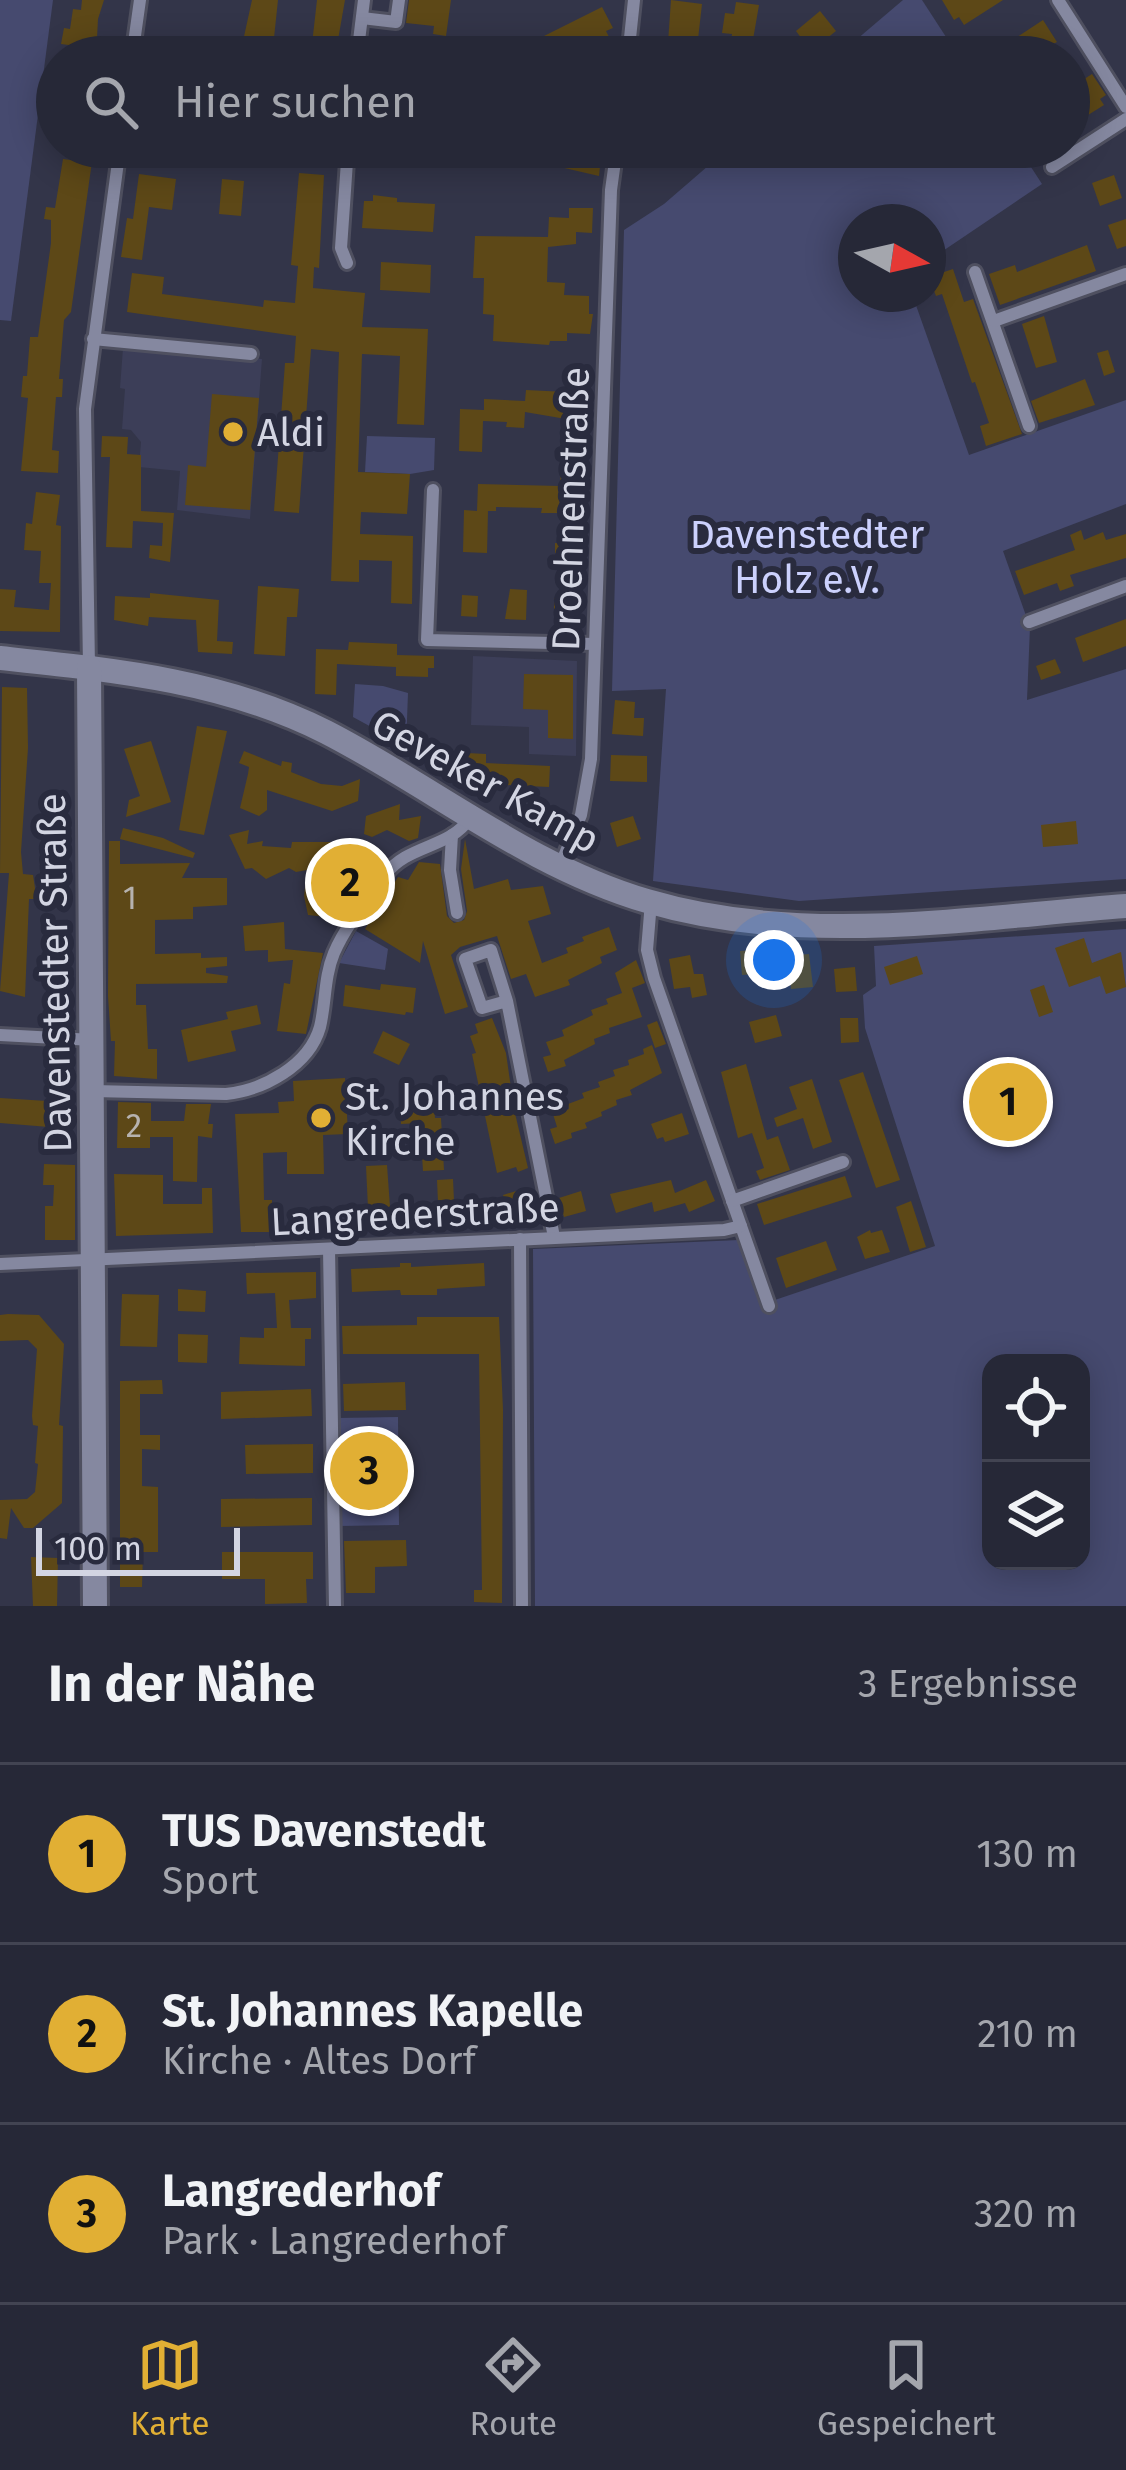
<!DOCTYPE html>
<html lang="de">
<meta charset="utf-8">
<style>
body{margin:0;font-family:"Fira Sans",sans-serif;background:#2e303f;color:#f1f3f6}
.controls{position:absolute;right:36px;bottom:36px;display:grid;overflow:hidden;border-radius:24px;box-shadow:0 6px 30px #0003}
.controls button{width:108px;height:108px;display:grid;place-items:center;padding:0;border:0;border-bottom:3px solid #424452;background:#262837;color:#f1f3f6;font:60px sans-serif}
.compass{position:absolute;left:838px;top:204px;width:108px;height:108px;border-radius:50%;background:#262837;box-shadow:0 6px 30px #0003;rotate:98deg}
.scale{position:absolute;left:36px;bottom:30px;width:204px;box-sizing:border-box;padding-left:12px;border:6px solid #d3d5e2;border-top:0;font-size:33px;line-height:42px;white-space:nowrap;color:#d3d5e2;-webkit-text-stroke:9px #292b3e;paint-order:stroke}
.you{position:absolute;left:774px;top:960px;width:42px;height:42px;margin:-30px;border:9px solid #fff;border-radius:50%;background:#1a73e8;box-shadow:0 0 0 18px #1a73e833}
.badge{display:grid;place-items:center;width:78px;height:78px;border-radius:50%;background:#e1af34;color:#111;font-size:39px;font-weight:700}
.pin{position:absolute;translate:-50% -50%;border:6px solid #fff;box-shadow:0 3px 12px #0006}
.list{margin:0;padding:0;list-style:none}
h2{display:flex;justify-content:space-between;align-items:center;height:156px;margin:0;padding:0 48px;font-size:51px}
h2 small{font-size:39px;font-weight:400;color:#a4a6ad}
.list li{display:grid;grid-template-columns:78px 1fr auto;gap:36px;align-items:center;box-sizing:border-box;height:180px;padding:0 48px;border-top:3px solid #424452}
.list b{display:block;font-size:45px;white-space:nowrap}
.list p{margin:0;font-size:39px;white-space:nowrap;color:#a4a6ad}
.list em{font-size:39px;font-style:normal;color:#a4a6ad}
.icon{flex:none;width:66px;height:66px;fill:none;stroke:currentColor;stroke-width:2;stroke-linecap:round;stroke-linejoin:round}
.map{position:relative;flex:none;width:1126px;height:1606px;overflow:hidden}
.search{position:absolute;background:#262837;box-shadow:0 6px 30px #0003;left:36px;right:36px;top:36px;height:132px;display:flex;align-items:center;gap:30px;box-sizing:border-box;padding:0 42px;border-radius:66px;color:#a4a6ad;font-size:45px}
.sheet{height:696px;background:#262837}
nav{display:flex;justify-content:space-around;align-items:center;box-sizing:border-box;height:168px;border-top:3px solid #424452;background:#262837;font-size:33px;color:#a4a6ad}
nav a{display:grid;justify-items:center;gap:6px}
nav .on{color:#e1af34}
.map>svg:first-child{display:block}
.built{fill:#3c3e58}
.green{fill:#464a6f;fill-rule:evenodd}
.building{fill:#5d4817}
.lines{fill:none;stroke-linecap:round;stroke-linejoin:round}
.street-casing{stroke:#4f5060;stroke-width:18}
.secondary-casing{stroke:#4f5060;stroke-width:30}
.street{stroke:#8588a0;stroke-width:12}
.secondary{stroke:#8588a0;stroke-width:24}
.poi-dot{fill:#e1af34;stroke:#292b3e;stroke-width:4.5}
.labels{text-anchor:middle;stroke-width:12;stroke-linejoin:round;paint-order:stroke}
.number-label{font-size:33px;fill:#b6b2af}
.poi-label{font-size:39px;fill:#d3d5e2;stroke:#292b3e;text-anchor:start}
.street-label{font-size:39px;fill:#d3d5e2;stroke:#292b3e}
.park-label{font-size:39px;fill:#ccd1fd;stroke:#292b3e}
</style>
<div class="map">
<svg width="1126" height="1606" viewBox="0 0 1126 1606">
<rect width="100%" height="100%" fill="#333549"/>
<g class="built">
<path d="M123,348L262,359L250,519L177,510L180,471L139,467L141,442L131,430L122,429L125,389L120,388Z"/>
<path d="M473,656L577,661L576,756L529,754V727L471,725Z"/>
</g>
<g class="green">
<path d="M0,0H53L11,321L0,320Z"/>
<path d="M903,0H922L959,57H836Z"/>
<path d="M730,147H1018L1042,184L928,261V222H856V294H912L969,455L1126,400V504L1003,551L1030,627L1027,700L1126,669V879L799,901L653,881L666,689L612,691L624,230L664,204Z"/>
<path d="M367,436L435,438L434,470L410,474L365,472Z"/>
<path d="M355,684L383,686L408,693L406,746L353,717Z"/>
<path d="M1126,929V1606H535L533,1249L739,1240L763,1304L935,1246L865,1028L863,995L876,986L874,946ZM991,1363H1081V1561H991Z"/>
<path d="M356,931L388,949L385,970L339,963Z"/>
<path d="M398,1417L399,1525L339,1526L338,1418Z"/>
</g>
<g class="building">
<path d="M82,0H104L98,19L96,57H74L76,46L61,44L64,28L70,29L73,9L81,10Z"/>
<path d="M252,0H278L272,57H249L251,42L243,41Z"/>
<path d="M317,0H345L335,57H304L306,43L312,44Z"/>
<path d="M409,0H451L446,36L433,34L434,26L406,23Z"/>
<path d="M671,0L702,4L696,57H667Z"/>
<path d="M942,0H1003L964,25L959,17L954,20Z"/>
<path d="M736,2L759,5L750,57H729L732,34L722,33L725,13L734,14Z"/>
<path d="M602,7L613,28L606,31L609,37L589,50L576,57H508L510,42L545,47L540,38Z"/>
<path d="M820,11L836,31L811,51L796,31Z"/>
<path d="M1043,20L1057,42L1051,45L1055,51L1046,57H987Z"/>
<path d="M181,43L223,51V57H179Z"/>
<path d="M405,45L444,50V57L404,55Z"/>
<path d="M1092,74L1106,95L1100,99L1104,105L1069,127V89Z"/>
<path d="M73,147H94L71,312L64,320L59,379H63L62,397H56L52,450L59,451L58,473L21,471L28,398L21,397L23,376H27L30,337H38L51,243V220L44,219L46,207L55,208L63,159L71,160Z"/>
<path d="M242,147H266L265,166L240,164Z"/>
<path d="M398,147H421L419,164L396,161Z"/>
<path d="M496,147H519L518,161L494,158Z"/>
<path d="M563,147H602L599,176L560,167Z"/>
<path d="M649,147H680L678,162L647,159Z"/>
<path d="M299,173L324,175L319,268L314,267L313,288L365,293L362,327L428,329L424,425L397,424L400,356L362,354L358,472L410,474L407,514L361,512L360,534L413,536L412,604L391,603L392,561L359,560V582L331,581L339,352L311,349L299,513L274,511L285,363H294L296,336L127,312L132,273L164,277L162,294L263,307L264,300L295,303L298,266L291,265Z"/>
<path d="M139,174L176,179L172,210L149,207L142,260L121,257L127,218L133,219Z"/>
<path d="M1114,175L1122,198L1100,206L1092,183Z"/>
<path d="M222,179L244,181L241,216L219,214Z"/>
<path d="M373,195L397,198V202L435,204L433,232L362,228L364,201H373Z"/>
<path d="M569,208H593L592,233L576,232V244L548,247L547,282L565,283L564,295L589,296V314H593L590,334L567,333V341H550L549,345L493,341L494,315L483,314L484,278H473L475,236L548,237L549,217L569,218Z"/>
<path d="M1126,219V246L1117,249L1108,225Z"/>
<path d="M1087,245L1096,271L1000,305L989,274L1015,265L1017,272Z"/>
<path d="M381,262L431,265L430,293L380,290Z"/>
<path d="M953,269L964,302L973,299L1022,434L986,446L980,426L989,423L975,382L972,383L942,294L936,296L929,277Z"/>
<path d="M1044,316L1057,362L1036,368L1022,324Z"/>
<path d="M1108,350L1115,372L1104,376L1097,353Z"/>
<path d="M1085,379L1095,405L1039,423L1031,401Z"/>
<path d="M526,390L567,392L566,419L525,412L524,428L506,427L507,422L483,421L482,452L459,451L460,409L484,410V399L525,401Z"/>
<path d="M212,394L259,398L250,510L185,505L188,465L206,467Z"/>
<path d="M102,436L128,437L127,454L141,455V511L174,513L170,562L149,558L150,545L162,546L163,523L133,521L132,548L106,547L110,457H101Z"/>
<path d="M561,451L584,452L583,494L560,493Z"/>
<path d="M478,484L560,486L559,513H541L542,508L496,507V511H488L487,553L463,552L464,510L477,511Z"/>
<path d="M36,492L60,495L56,525L61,526L60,632L0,631V589L16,590L14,607L49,610L51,583H39L41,551L24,550L26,523L32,524Z"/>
<path d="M1081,530L1084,540L1103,532L1106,540L1126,534V558L1070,575L1074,586L1060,591L1057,583L1024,595L1015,571L1075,550L1070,535Z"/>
<path d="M555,543H578L577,564L560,563L561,553H555Z"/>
<path d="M258,586L299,589L297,617H287L285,656L254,654Z"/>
<path d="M510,589L527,590L526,620L505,619Z"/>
<path d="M150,593L219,600L217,641L233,642L232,654L198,652L196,620L149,617L148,626L114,620L115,596L150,598Z"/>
<path d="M462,595L478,596L477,617L461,616Z"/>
<path d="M554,598H577L576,622L554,621Z"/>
<path d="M1126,619V646L1083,662L1075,638Z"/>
<path d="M349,642L397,644V655L434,656V668H428V677L396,676V667L337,664L336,695L315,694L316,649L348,650Z"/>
<path d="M1055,659L1061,673L1041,680L1036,666Z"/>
<path d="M524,674L573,675V739L548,738V710L523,709Z"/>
<path d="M2,687L27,688L28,748L21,852L23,874L33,875L35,888L34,899H29L25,997L0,991L9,873H0Z"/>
<path d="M615,700L635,702L634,718H644L643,736L612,734Z"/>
<path d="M197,726L227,731L204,835L179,830Z"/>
<path d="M151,741L171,802L126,817L129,800L140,796L124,749Z"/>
<path d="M244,751L281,766L282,761L292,763L291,772L321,784L342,786L360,779L358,801L332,811L267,790V810L259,816L240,808L248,774L249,767L239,763Z"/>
<path d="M448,752L486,754V763L550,766L549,787L485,784V776L453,774V765H448Z"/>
<path d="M611,755L647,756V782L610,781Z"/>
<path d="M400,804L399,820L421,816L418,838L409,841L387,830L372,837L364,834L366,816Z"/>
<path d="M633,816L641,839L617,847L610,823Z"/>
<path d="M1076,821L1078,844L1043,847L1041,825Z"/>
<path d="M123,828L163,838L195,853L193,858L120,839Z"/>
<path d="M249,830L247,844L263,841L262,846L291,848L292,842H360L358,853L351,855L358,856V892L336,889L327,917L308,915L304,896L307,870L296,872L289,868L266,879L252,868L245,869L229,835Z"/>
<path d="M465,839L474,889L508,879L511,890L543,886L551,914L528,921L542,963L568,953L566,948L584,941L582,937L609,927L617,950L600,957L602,963L568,980L570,985L535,997L526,974L511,979L497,936L460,947L451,955L468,1007L445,1014L423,941L420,963L365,929L398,877L408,880L419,862L440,864L447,916L454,923L464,920L467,911L461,869Z"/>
<path d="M109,841H120V864L190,863L182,878H227V905L193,907V919L155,920V954L201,953V958L227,957V966L206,968V973L228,976L227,983L136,984V1005H146L148,1049H157V1079L114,1076L115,1041H111L108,996Z"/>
<path d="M284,922L285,949L323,953L306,1034L277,1031L284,983L290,984L293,960L268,962V950L245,951L243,926Z"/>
<path d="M1084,938L1092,963L1121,952L1126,987L1106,994L1100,976L1069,987L1055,948Z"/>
<path d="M781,948L782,964L766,965L767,973L742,975L740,951Z"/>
<path d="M809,954L813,987L791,989L788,956Z"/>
<path d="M690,955L694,974H703L707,995L692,998L690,987L674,989L669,959Z"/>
<path d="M917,956L923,974L890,985L884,967Z"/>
<path d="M636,960L645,983L632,988L642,1017L609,1028L610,1033L594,1039L595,1044L564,1060L566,1066L548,1072L543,1057L551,1055L546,1042L564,1036L562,1030L593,1015L591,1010L608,1004L606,999L622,993L615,973Z"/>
<path d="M855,967L857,991L836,992L834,969Z"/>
<path d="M381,984L416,988L413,1013L406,1012L405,1015L343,1006L345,985L380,990Z"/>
<path d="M1044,985L1053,1012L1039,1017L1030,990Z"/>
<path d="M257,1005L261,1024L231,1031L236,1051L188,1062L181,1030L228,1019L226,1012Z"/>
<path d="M776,1015L782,1036L755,1043L749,1022Z"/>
<path d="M492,1018L506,1053L514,1109L528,1168L518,1172L516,1167L497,1173L472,1054L476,1053L470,1036L478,1033L475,1024Z"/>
<path d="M840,1018H858L859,1042L841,1043Z"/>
<path d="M657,1021L666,1044L655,1048L647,1025Z"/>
<path d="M383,1031L410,1044L399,1065L373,1053Z"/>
<path d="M652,1045L662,1073L630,1090L632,1095L616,1100L617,1105L601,1112L602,1116L585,1123L587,1128L571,1133L572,1138L555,1144L550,1129L557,1127L553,1114L569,1109L568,1104L584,1098L582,1093L600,1087L598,1082L615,1076L613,1070L629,1065L628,1060L644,1054L643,1049Z"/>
<path d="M746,1064L767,1140L778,1136L790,1170L760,1180L756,1171L764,1168L752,1133L738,1138L721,1072Z"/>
<path d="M863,1072L900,1180L876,1188L839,1080Z"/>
<path d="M345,1078L348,1134L323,1135L324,1174H287V1152L263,1153L264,1200H272V1232H241L235,1114L279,1113L278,1102L294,1101L293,1081Z"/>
<path d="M812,1079L832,1142L813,1149L803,1118L777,1127L774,1118L797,1109L789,1087Z"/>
<path d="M0,1098L63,1102L61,1128L0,1123Z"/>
<path d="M118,1102L151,1103V1121H184L186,1104H211L208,1124H213L212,1138L198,1136L197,1182L173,1181V1137H150V1148H117Z"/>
<path d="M413,1102V1106L434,1105L435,1118H441L444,1170L423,1171L420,1123L401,1124L400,1103Z"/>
<path d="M682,1113L689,1134L665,1142L663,1137L657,1139L651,1124Z"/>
<path d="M44,1164L75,1165V1240H45V1206H53L54,1185H43Z"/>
<path d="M387,1165L390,1207L368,1208L366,1166Z"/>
<path d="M114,1174L163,1175V1204H202V1188H212L213,1233L116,1236Z"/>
<path d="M845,1176L852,1197L764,1225L757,1204Z"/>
<path d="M453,1179L454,1201L438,1202L437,1180Z"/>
<path d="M671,1180L675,1193L706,1180L715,1201L689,1212L685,1203L654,1212L652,1202L616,1213L610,1194Z"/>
<path d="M526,1188L532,1209L509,1216L503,1195Z"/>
<path d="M581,1191L586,1211L564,1217L559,1198Z"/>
<path d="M911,1201L926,1247L910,1252L896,1207Z"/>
<path d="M870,1230L871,1233L882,1230L890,1252L865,1259L857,1237Z"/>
<path d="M826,1241L837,1270L786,1288L776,1258Z"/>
<path d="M400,1263H411V1267L484,1263L485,1286L437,1289V1295H401L400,1290L352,1292L351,1269L400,1267Z"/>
<path d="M316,1272V1298L289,1300L291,1328H311V1339H305V1366L239,1364L240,1337L264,1338V1328H277L275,1293L247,1294L246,1273Z"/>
<path d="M178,1289L206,1291L205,1312L178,1311Z"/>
<path d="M122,1294L159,1295L157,1347L120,1346Z"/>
<path d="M8,1314L39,1315L64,1344L59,1425L63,1426L62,1503L33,1528H24L11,1508L7,1539L0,1538V1500L27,1499L35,1492L38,1464L35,1463L38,1426L33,1425L32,1416L37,1349L28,1340L0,1341V1315Z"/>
<path d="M417,1317H499L503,1410L502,1603L474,1602V1590H482L479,1354H343L342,1326L417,1325Z"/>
<path d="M178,1334L208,1335L207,1363L178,1362Z"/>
<path d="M162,1380L163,1394H140V1435H160V1450L142,1449V1486L158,1487V1552H143L142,1587H120V1381Z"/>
<path d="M405,1382L406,1410L344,1411L343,1384Z"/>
<path d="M311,1389L312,1416L221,1419V1392Z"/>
<path d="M313,1444V1473L246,1474L245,1445Z"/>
<path d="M312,1498V1525L221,1527V1499Z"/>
<path d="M406,1540L407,1566L375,1567V1593H346L344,1541Z"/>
<path d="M222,1552H313V1579H306L307,1603L265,1604V1579H222Z"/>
<path d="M31,1557L58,1558L57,1606H33Z"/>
</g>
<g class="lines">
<defs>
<g id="street">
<path d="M1058,0L1126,107"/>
<path d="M362,18L396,22L399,0"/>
<path d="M132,57L140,0"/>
<path d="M357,57L364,0"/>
<path d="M628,57L634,0"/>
<path d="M1052,167L1126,119"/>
<path d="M347,263L341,248L348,147"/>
<path d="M975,272L1029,426"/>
<path d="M994,321L1126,274"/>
<path d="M93,339L251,354"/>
<path d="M433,490L427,640L595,644"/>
<path d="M1029,622L1126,586"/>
<path d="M89,667L85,409L120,147"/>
<path d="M452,835L450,870L457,913"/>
<path d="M560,866L581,815L591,759L611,190L617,147"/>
<path d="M651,902L647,950L654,978L769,1306"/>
<path d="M507,1001L491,950L465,959L482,1008L507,1001L554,1237"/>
<path d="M0,1035L93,1040"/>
<path d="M93,1091L226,1094C263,1090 309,1066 320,1027C326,1002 324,977 334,953C346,925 368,899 386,874C407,845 450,848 469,819"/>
<path d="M732,1201L843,1162"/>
<path d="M520,1239L522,1606"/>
<path d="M329,1249L335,1606"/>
<path d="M0,1264L724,1230L741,1226"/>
</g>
<g id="secondary">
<path d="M0,658C113,670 223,680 326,732C435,788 528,866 647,901C803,947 967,918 1126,906"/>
<path d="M89,667L95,1606"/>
</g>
</defs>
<use href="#street" class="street-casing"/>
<use href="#secondary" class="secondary-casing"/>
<use href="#street" class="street"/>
<use href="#secondary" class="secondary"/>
</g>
<g class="poi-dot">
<circle cx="233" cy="432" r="12"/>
<circle cx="321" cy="1118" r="12"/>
</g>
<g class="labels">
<g class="number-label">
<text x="130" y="909">1</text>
<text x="134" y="1137">2</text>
</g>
<g class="poi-label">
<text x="257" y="446">Aldi</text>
<text x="345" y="1110">St. Johannes<tspan x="345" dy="45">Kirche</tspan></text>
</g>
<g class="street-label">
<text transform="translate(570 509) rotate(-88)" y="14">Droehnenstraße</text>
<text transform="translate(486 781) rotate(29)" y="14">Geveker Kamp</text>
<text transform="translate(54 973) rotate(-91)" y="14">Davenstedter Straße</text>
<text transform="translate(415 1214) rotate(-3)" y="14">Langrederstraße</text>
</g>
<g class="park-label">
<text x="807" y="548">Davenstedter<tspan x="807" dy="45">Holz e.V.</tspan></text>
</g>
</g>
</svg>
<div class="controls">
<button><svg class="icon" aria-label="locate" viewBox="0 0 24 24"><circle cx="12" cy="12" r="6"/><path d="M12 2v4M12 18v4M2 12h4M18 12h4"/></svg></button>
<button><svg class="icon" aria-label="layers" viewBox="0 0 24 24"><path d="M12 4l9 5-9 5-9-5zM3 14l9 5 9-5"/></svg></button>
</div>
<svg class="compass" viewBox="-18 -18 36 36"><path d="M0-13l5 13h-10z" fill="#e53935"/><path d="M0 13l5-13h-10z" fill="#a4a6ad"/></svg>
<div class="scale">100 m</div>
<div class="you"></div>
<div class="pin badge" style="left:1008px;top:1102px">1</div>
<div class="pin badge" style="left:350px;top:883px">2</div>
<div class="pin badge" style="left:369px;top:1471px">3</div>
<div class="search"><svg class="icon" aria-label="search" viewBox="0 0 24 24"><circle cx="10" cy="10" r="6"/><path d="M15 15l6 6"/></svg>Hier suchen</div>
</div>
<section class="sheet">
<h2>In der Nähe<small>3 Ergebnisse</small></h2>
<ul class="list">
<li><span class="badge">1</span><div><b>TUS Davenstedt</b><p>Sport</p></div><em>130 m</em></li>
<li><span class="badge">2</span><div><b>St. Johannes Kapelle</b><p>Kirche · Altes Dorf</p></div><em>210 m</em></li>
<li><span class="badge">3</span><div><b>Langrederhof</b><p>Park · Langrederhof</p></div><em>320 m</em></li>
</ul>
</section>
<nav>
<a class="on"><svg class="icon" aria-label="map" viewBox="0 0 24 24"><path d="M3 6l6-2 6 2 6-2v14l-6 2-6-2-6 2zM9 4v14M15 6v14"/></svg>Karte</a>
<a><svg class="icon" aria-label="directions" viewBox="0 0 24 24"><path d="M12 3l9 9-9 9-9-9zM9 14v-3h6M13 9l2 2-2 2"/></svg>Route</a>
<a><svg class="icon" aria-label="saved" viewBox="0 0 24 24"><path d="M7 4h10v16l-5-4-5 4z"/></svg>Gespeichert</a>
</nav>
